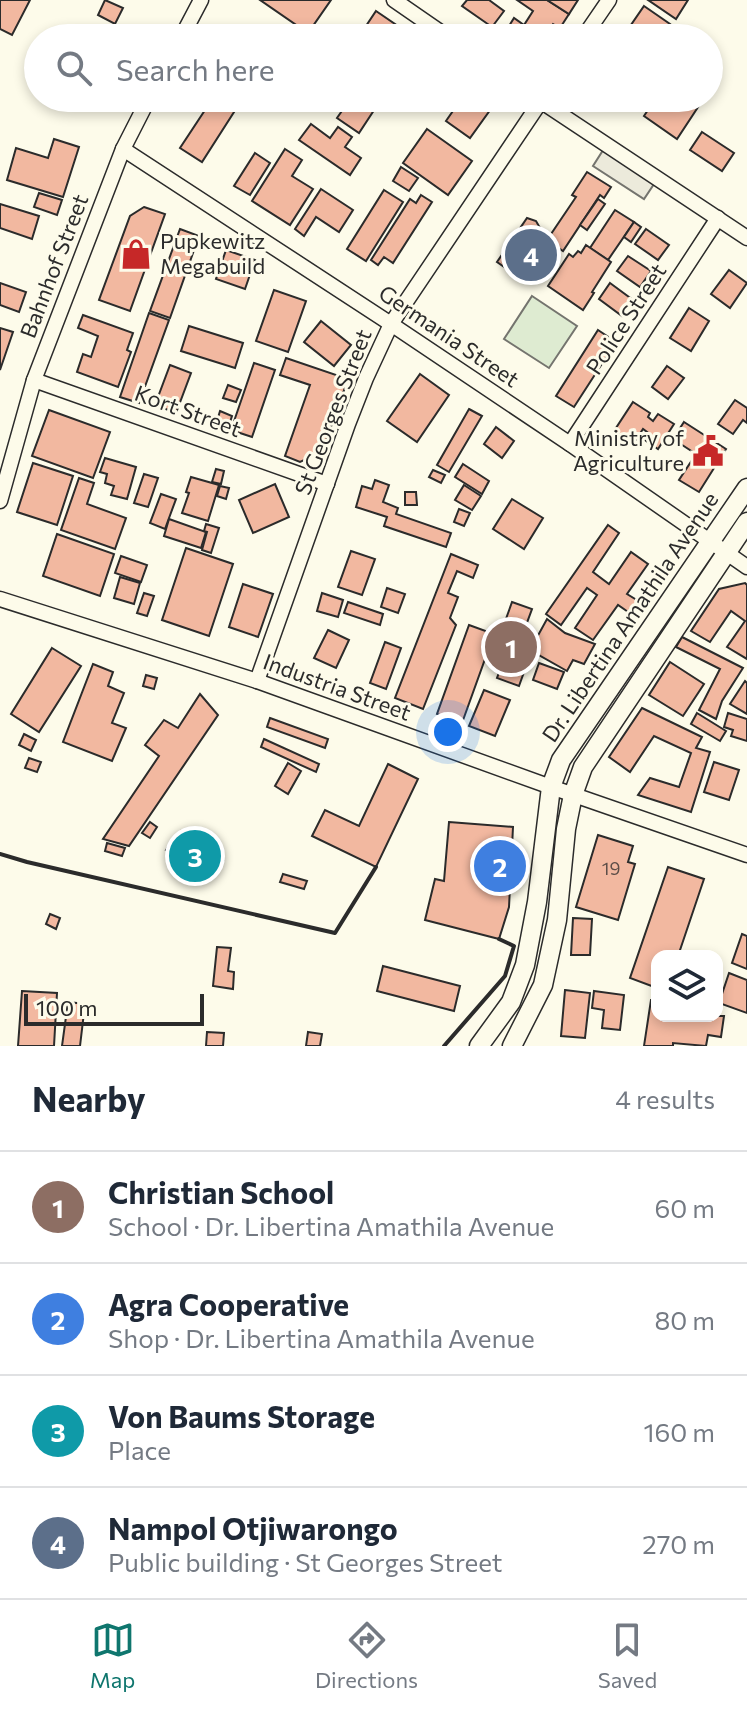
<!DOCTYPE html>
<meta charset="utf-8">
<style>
body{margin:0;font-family:Commissioner,sans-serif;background:#f6f6f7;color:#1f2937}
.controls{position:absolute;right:24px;bottom:24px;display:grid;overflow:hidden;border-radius:16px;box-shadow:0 4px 12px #0003}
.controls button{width:72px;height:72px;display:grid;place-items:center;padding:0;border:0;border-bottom:2px solid #e0e1e3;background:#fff;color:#1f2937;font:40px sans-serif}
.scale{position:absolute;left:24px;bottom:20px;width:180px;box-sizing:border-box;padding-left:8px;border:4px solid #2b2b2b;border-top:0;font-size:22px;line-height:28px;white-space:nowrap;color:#2b2b2b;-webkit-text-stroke:6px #fdfbea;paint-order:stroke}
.you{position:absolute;left:448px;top:732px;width:28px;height:28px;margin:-20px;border:6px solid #fff;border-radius:50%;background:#1a73e8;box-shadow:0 0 0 12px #1a73e833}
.badge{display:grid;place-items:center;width:52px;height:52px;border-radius:50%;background:#0f766e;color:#fff;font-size:26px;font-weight:700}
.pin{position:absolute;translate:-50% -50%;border:4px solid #fff;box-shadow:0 2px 8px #0006}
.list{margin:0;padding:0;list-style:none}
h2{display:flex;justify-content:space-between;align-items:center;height:104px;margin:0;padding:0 32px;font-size:34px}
h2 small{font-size:26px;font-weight:400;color:#747a83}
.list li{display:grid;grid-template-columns:52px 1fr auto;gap:24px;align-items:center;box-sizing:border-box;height:112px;padding:0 32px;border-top:2px solid #e0e1e3}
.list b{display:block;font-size:30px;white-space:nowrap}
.list p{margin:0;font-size:26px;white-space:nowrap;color:#747a83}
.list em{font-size:26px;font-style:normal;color:#747a83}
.icon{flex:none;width:44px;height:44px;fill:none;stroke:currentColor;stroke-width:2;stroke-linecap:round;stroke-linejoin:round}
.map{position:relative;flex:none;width:747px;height:1046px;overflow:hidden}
.search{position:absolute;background:#fff;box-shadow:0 4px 12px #0003;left:24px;right:24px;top:24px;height:88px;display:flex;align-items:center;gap:20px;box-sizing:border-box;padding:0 28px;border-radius:44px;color:#747a83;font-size:30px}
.sheet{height:552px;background:#fff}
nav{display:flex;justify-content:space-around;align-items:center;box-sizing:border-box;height:112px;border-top:2px solid #e0e1e3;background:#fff;font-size:22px;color:#747a83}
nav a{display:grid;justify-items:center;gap:4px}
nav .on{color:#0f766e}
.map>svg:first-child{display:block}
.green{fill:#deebd1;stroke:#74746e;stroke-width:2}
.parking{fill:#eceadb;stroke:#74746e;stroke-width:2}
.building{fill:#f2b8a0;stroke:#2b2b2b;stroke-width:2}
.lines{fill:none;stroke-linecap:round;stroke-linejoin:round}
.minor-casing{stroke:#2b2b2b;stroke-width:17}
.major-casing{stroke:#2b2b2b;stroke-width:21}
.minor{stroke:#fdfbea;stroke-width:14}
.major{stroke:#fdfbea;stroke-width:18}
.wall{stroke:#2b2b2b;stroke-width:4}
.labels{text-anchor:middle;stroke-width:6;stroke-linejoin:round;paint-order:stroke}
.number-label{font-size:18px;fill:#5d4e48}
.poi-label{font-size:22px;fill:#2b2b2b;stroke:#fdfbea;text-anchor:start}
.street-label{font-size:22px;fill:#2b2b2b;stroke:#fdfbea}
</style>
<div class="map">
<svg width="747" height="1046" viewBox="0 0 747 1046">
<rect width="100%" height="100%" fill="#fdfbea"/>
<path class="green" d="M532,296L577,326L549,368L504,339Z"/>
<path class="parking" d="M607,144L658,178L644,199L593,166Z"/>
<g class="building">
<path d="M0,0H30L12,35L0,29Z"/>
<path d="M105,0L123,8L115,24L98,15Z"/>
<path d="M260,0H331L308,33Z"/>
<path d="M467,0H489L504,11L492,27L462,6Z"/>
<path d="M517,0H547L569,14L560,28L553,24L544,38H509L504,34L514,18L524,25L533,11Z"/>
<path d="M547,0H578L569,14Z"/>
<path d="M648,0H688L676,19Z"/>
<path d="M644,6L670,24L660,38H622Z"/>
<path d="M376,11L411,35L408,38H358Z"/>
<path d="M76,27L99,38H70Z"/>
<path d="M213,98H243L202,162L180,148Z"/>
<path d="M351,98H382L359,133L337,118Z"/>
<path d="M462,98H481L493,106L470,138L446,121Z"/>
<path d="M656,98H704L677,139L644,116Z"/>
<path d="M311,124L330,138L338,127L352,137L345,147L361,158L350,175L299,140Z"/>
<path d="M427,129L472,161L448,195L403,163Z"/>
<path d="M702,132L734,153L722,171L690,150Z"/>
<path d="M54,139L79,147L63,197L7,180L16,148L48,158Z"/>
<path d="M285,149L302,160L292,176L313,189L290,225L252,201Z"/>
<path d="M255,153L270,163L250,195L234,186Z"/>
<path d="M401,167L418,178L409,191L393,181Z"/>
<path d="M587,172L611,187L604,198L600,195L563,251L547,240L576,197L572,195Z"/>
<path d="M321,189L353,210L339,232L316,217L304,236L295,229Z"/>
<path d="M384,190L403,202L366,261L347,249Z"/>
<path d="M39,193L62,200L57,215L34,207Z"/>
<path d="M421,195L432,202L393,263L384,257L378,265L371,260L410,199L416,203Z"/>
<path d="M598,199L605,204L587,230L580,225Z"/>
<path d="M0,204L39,216L32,239L0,228Z"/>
<path d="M144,207L165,214L130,311L99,300L130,216Z"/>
<path d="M615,210L634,222L608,260L590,248Z"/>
<path d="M527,218L536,221L540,228L510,271L497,262Z"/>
<path d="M634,222L641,227L631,242L624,237Z"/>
<path d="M180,229L199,236L170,318L150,311Z"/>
<path d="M646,229L669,245L658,260L635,244Z"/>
<path d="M586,245L611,262L592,292L594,293L583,310L548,286L569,254L573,257L578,251L581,253Z"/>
<path d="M226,250L255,260L245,289L216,279Z"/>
<path d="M628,256L651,271L640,287L617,271Z"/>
<path d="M729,270L747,283L730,308L711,294Z"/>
<path d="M0,283L26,292L19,312L0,305Z"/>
<path d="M610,283L633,300L622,316L599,299Z"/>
<path d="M274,290L306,301L288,352L256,341Z"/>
<path d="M689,308L709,321L691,351L670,338Z"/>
<path d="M149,313L169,320L139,403L120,397Z"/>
<path d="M83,315L133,333L127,350L131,352L118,387L77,372L83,354L91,357L98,336L78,328Z"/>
<path d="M321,321L351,345L334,366L304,342Z"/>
<path d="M189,326L243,343L235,368L181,351Z"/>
<path d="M0,328L13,332L0,370Z"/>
<path d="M598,330L616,342L574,407L556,396Z"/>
<path d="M286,358L348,379L322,452L300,462L285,456L310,385L280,375Z"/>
<path d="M254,363L275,370L252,437L231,430Z"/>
<path d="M170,365L191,373L176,413L155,405Z"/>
<path d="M667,366L684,378L668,399L652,387Z"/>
<path d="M420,374L449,395L417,442L387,421Z"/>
<path d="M228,385L241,390L236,402L223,398Z"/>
<path d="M735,400L747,408V423L743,420L733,434L718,424Z"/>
<path d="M633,402L650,413L648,417L653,421L658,414L674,424L658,449L642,438L647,432L643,429L633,444L614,431Z"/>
<path d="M469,409L482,416L449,472L437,465Z"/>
<path d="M49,410L110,432L93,478L32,456Z"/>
<path d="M220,411L232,416L229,425L217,421Z"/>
<path d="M684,422L726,449L699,492L679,480L696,454L673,439Z"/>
<path d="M496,427L514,441L502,458L484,444Z"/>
<path d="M105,458L136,467L127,499L111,495L114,486L105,483L107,474L100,472Z"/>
<path d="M33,463L73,476L57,525L17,512Z"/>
<path d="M463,464L489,481L482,494L455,477Z"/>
<path d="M216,469L224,471L221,484L212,482Z"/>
<path d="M433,470L445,475L441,483L429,477Z"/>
<path d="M144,474L158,478L148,507L134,503Z"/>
<path d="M191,477L219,485L208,521L182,513L189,493L186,492Z"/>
<path d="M79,478L94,483L87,504L126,518L115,549L61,530Z"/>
<path d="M375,480L389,485L383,502L398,508L396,514L451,533L446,547L384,526L387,517L356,507L362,486L372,489Z"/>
<path d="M275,484L289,517L253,533L239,500Z"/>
<path d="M464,485L481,496L472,510L455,500Z"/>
<path d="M220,486L229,488L226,499L217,496Z"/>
<path d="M405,492H416L417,505H405Z"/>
<path d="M161,494L176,499L165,529L150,523Z"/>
<path d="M512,499L543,518L524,549L493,529Z"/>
<path d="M459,509L470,513L464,526L454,522Z"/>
<path d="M169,519L206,532L201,548L164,536Z"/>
<path d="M206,524L219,528L211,553L202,550L207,532L204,531Z"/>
<path d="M608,525L619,533L593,572L609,584L631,552L648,564L627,594L640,602L631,614L618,605L593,640L575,628L597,595L587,588L561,625L546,614Z"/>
<path d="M57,534L114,554L100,596L43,576Z"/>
<path d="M186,548L233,564L209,636L162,620Z"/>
<path d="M351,551L375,559L362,595L338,587Z"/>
<path d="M451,554L478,565L473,578L457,571L448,593L458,597L450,618L456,625L423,709L395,698Z"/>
<path d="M121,556L147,565L141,582L115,573Z"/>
<path d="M120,577L140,583L134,604L114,598Z"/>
<path d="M745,583L747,585V659L727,647L745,621L731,611L710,642L691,631L719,589Z"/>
<path d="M243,584L273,594L258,637L229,627Z"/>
<path d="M387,588L405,594L398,613L381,607Z"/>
<path d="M144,593L154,596L147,616L137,613Z"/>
<path d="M322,593L343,600L338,617L317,611Z"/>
<path d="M348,602L383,614L380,625L344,613Z"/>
<path d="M512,602L532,609L511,666L524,672L519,686L497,678L503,662L492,658Z"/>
<path d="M547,619L565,633L595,644L584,664L573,660L567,671L530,650Z"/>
<path d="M469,625L494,634L462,723L437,714Z"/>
<path d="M328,630L349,640L336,668L314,658Z"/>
<path d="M682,637L743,668L722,701L716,719L699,710L720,669L676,647Z"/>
<path d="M385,642L401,648L386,689L370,683Z"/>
<path d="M52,648L81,666L39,732L11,714Z"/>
<path d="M670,662L704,684L683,716L649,695Z"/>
<path d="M539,663L564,672L557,689L533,680Z"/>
<path d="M93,664L113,672L108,686L124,693L112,723L126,728L112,761L63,742Z"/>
<path d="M146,675L157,678L154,689L143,686Z"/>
<path d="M745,681L747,683V714L730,704Z"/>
<path d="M484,690L510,700L495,736L469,726Z"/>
<path d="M200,694L218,715L129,846L103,839L159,756L145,745L164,720L178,728Z"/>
<path d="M642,708L702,737L696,748L710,752L691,812L638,795L650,778L679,787L691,753L654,736L630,772L609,757Z"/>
<path d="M697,713L726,731L720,741L691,724Z"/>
<path d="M728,713L747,719V741L731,736L733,730L724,727Z"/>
<path d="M270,718L328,739L325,748L267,727Z"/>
<path d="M24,734L36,740L31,751L19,745Z"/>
<path d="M264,739L319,764L316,772L261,747Z"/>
<path d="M29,758L41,762L37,772L25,768Z"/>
<path d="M714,762L739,770L729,800L704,792Z"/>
<path d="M288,763L301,771L288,794L275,786Z"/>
<path d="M388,764L418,779L376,867L312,836L325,810L359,826Z"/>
<path d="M150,822L157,827L150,838L142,833Z"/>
<path d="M449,822L513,827L509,907L499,939L425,920L435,879L444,881Z"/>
<path d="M181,831L223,861L212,874L190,869L166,850Z"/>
<path d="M598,835L633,846L628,862L635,864L618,920L576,907Z"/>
<path d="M107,843L125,848L122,856L105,851Z"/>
<path d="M668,867L704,879L678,956H657V988L630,978Z"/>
<path d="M283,874L307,881L304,889L280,882Z"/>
<path d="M50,914L60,918L56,929L46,924Z"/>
<path d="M573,918L592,919L590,955H571Z"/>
<path d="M742,934L747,936V969L732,963Z"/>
<path d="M217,947L231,948L228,971L234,972L233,989L213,986Z"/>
<path d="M383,966L460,986L454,1011L377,991Z"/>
<path d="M729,973L747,980V1013L719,1003Z"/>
<path d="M565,990L590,993L585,1038L561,1036Z"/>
<path d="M22,991L57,993L54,1046H18Z"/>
<path d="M594,991L624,995L620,1030L602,1028L604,1010L592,1008Z"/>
<path d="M651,1000H657V1016H724L721,1037L708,1035L706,1046L673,1043V1046H644Z"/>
<path d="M68,1002L85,1004L80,1046H62Z"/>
<path d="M207,1032L224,1033L223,1046H206Z"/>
<path d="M308,1032L322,1034L320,1046H306Z"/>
</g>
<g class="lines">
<defs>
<g id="minor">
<path d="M394,0L449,38"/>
<path d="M181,38L201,0"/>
<path d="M583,38L609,0"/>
<path d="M536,98L747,238"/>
<path d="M123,149L391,324L570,444L747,567"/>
<path d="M34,380L327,484"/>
<path d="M570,444L718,218"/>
<path d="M0,501L34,380L123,149L149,98"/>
<path d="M0,599L257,681L551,787L747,855"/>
<path d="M257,681L348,424L366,378L391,324L543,98"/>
</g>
<g id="major">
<path d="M479,1046L511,1002L525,965L537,902L551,787L561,760L747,488"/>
<path d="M512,1046L543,985L557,920L566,829L573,795L583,767L747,522"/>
</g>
</defs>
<use href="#minor" class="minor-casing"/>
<use href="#major" class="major-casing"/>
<use href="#minor" class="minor"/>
<use href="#major" class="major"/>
<g class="wall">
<path d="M0,854L27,862L335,933L376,867"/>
<path d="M444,1046L505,976L514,946L499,939"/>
</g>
</g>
<defs>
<symbol id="shop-bare" viewBox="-9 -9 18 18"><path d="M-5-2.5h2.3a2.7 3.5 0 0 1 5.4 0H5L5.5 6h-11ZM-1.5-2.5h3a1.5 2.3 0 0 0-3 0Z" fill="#c62828" stroke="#fdfbea" stroke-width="2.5" paint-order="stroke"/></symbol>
<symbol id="civic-bare" viewBox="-9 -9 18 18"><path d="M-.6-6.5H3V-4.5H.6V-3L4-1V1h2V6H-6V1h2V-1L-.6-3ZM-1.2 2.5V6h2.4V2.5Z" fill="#c62828" stroke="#fdfbea" stroke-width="2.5" paint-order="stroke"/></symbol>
</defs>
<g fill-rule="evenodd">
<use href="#shop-bare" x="114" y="232" width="44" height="44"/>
<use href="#civic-bare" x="686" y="429" width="44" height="44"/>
</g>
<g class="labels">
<g class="number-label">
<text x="611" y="875">19</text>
</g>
<g class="poi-label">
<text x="160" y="249">Pupkewitz<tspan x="160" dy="25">Megabuild</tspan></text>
<text x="684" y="446" text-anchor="end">Ministry of<tspan x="684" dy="25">Agriculture</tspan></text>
</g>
<g class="street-label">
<text transform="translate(54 266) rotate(-69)" y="8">Bahnhof Street</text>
<text transform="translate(626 319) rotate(-57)" y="8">Police Street</text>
<text transform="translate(449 336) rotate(34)" y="8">Germania Street</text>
<text transform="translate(188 411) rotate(20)" y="8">Kort Street</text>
<text transform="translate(333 412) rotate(-69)" y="8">St Georges Street</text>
<text transform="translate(630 617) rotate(-56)" y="8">Dr. Libertina Amathila Avenue</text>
<text transform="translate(337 687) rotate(20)" y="8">Industria Street</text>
</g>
</g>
</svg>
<div class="controls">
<button><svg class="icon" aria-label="layers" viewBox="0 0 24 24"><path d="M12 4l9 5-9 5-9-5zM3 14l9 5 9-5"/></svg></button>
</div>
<div class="scale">100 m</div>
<div class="you"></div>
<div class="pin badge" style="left:511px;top:647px;background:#8d6e63">1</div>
<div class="pin badge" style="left:500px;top:866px;background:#3f7fe0">2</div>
<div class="pin badge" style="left:195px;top:856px;background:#0f9aa8">3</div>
<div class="pin badge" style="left:531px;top:255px;background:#5c6f8a">4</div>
<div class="search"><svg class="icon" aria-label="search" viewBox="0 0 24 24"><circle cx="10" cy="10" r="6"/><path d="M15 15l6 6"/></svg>Search here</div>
</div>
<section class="sheet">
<h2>Nearby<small>4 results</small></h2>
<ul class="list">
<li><span class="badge" style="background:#8d6e63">1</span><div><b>Christian School</b><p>School · Dr. Libertina Amathila Avenue</p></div><em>60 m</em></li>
<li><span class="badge" style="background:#3f7fe0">2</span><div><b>Agra Cooperative</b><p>Shop · Dr. Libertina Amathila Avenue</p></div><em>80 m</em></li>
<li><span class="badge" style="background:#0f9aa8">3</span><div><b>Von Baums Storage</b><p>Place</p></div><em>160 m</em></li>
<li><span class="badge" style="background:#5c6f8a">4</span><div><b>Nampol Otjiwarongo</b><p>Public building · St Georges Street</p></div><em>270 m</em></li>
</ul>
</section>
<nav>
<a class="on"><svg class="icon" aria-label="map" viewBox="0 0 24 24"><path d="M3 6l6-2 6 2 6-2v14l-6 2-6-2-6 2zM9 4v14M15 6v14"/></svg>Map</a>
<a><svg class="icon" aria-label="directions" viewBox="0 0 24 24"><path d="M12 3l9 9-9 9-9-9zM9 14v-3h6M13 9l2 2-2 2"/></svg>Directions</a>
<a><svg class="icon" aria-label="saved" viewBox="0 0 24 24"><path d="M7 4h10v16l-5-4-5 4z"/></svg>Saved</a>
</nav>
